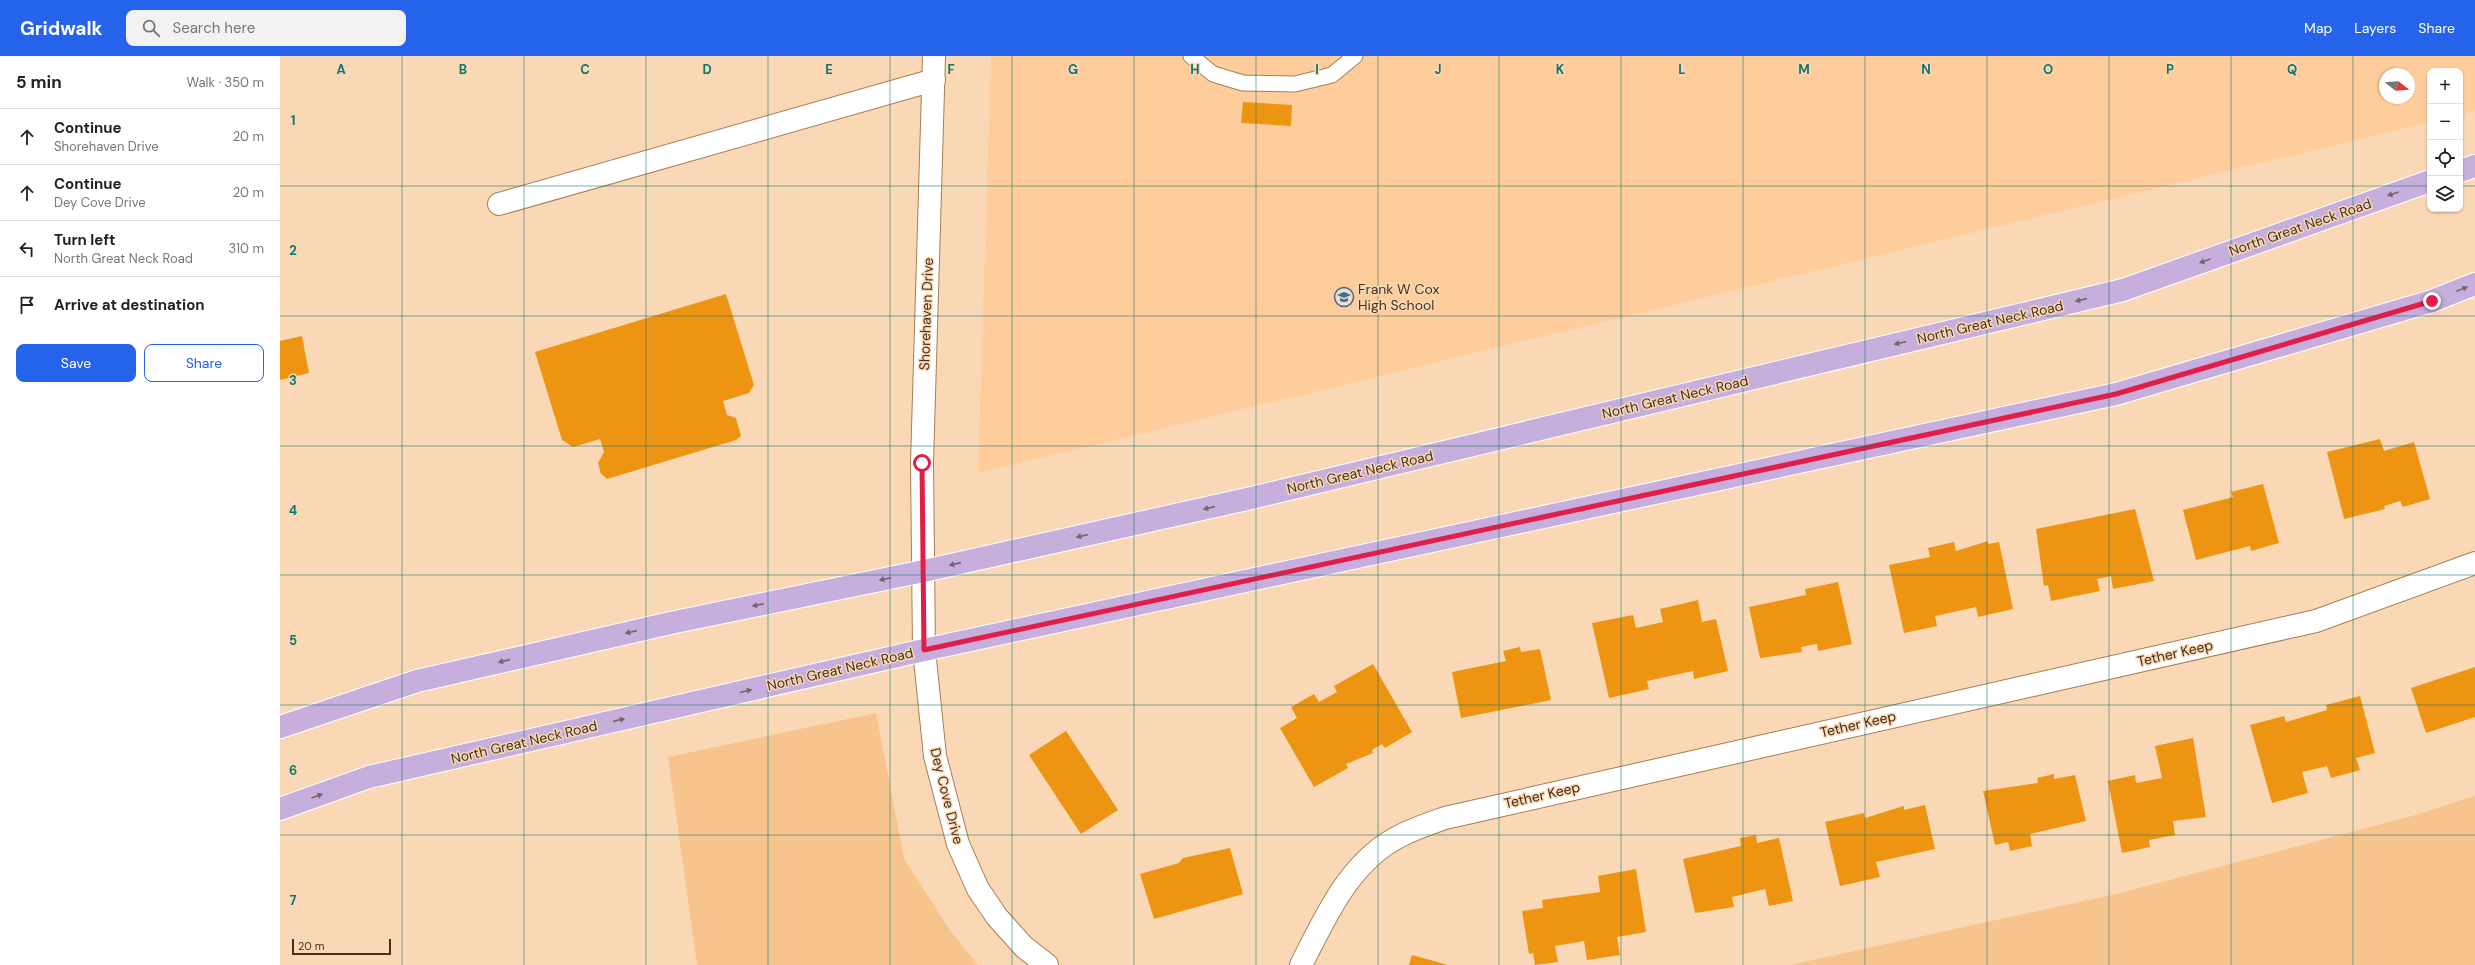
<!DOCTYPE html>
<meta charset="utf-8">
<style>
body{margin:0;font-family:"DM Sans",sans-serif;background:#f2f2f2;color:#222}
.controls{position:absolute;right:12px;top:12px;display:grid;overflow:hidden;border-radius:8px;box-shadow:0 1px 3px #0004}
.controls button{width:36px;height:36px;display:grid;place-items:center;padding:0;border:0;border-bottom:1px solid #e0e0e0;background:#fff;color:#222;font:20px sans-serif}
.compass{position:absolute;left:2099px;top:12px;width:36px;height:36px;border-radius:50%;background:#fff;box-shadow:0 1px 3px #0004;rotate:107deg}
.scale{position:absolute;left:12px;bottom:10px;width:99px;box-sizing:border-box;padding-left:4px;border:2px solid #42311f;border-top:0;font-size:11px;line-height:14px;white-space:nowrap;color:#42311f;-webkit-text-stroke:3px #fbd8b5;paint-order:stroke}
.stop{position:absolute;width:12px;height:12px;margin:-9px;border:3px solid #e11d48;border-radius:50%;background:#fff}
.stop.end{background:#e11d48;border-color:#fff;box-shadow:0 1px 4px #0008}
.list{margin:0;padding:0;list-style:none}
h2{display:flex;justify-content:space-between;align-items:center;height:52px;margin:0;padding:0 16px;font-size:17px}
h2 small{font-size:13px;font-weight:400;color:#767676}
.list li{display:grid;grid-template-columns:26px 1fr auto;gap:12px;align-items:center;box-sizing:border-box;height:56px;padding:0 16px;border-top:1px solid #e0e0e0}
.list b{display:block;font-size:15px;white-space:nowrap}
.list p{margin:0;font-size:13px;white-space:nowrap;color:#767676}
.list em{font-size:13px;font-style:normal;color:#767676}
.actions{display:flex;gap:8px;padding:12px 16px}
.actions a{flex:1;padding:9px 0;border:1px solid #2563eb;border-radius:8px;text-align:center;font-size:14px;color:#2563eb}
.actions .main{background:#2563eb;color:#fff}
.icon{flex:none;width:22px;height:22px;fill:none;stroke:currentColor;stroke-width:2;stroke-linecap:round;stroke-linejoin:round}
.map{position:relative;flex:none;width:2195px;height:909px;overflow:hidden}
header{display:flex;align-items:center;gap:24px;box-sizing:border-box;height:56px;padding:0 20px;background:#2563eb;color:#fff}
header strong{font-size:19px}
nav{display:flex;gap:22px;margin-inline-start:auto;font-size:14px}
.search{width:280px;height:36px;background:#f2f2f2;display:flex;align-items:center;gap:10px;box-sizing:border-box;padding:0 14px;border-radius:8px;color:#767676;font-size:15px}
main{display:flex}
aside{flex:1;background:#fff}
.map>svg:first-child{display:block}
.built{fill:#ffcd9b;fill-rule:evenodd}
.green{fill:#f8c48e}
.building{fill:#ed9412}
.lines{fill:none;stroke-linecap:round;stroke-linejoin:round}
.service-casing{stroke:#a67e54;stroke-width:17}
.minor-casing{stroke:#a67e54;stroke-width:24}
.primary-casing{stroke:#fff;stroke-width:24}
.service{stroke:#fff;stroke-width:15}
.minor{stroke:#fff;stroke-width:22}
.primary{stroke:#c6aedd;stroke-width:22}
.oneway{fill:#77636b}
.route{stroke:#e11d48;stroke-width:5}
.grid{fill:none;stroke:#0f766e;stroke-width:1;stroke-opacity:0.55}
.labels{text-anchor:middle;stroke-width:3;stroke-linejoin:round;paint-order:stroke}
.street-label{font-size:14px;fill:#42311f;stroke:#fbd8b5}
.poi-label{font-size:14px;fill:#42311f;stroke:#fbd8b5;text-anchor:start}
.grid-label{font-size:13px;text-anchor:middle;font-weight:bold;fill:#0f766e;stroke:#fbd8b5;stroke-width:3;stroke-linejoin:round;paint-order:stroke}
</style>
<header>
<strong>Gridwalk</strong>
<div class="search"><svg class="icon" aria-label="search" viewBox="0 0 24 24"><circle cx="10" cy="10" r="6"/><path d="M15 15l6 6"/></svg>Search here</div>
<nav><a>Map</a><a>Layers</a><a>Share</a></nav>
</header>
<main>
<aside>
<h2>5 min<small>Walk · 350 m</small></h2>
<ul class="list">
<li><svg class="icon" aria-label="ahead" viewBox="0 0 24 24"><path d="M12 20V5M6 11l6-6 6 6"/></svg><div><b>Continue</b><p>Shorehaven Drive</p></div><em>20 m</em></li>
<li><svg class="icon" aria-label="ahead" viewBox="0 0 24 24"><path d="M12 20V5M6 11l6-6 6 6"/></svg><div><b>Continue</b><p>Dey Cove Drive</p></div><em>20 m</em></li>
<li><svg class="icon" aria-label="left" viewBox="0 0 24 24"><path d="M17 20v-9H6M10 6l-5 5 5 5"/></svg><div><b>Turn left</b><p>North Great Neck Road</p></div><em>310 m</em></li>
<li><svg class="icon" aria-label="arrive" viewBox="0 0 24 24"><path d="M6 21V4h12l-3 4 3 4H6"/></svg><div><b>Arrive at destination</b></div></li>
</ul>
<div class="actions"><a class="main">Save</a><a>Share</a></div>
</aside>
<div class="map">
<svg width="2195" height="909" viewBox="0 0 2195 909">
<rect width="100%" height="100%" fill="#fbd8b5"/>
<path class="built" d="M711,0H2195V55L2180,59V15H2150V66L698,417ZM2105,18H2129V42H2105Z"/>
<g class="green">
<path d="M596,657L624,802L669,873L698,909H417L388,701Z"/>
<path d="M2195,740V909H1510L1836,838L2132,760Z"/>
</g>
<g class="building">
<path d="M963,46L1012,49L1011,70L961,67Z"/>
<path d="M446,238L474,329L469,337L443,345L447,359L456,362L461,380L456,384L327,423L321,418L318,407L324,396L320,383L293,391L282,384L255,296Z"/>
<path d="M22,280L29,317L0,324V285Z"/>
<path d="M2100,383L2104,395L2134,386L2150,443L2123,451L2120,445L2104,450L2105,453L2064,463L2047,396Z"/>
<path d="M1983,428L1999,487L1971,495L1970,490L1916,504L1903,454L1953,441L1951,436Z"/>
<path d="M1855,453L1874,525L1833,533L1831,520L1817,523L1820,535L1771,545L1768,529L1764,530L1756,473Z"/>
<path d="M1708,485V488L1719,486L1733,553L1698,561L1696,551L1655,560L1657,570L1624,577L1609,509L1650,501L1648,492L1674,486L1676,495Z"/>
<path d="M1558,526L1572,588L1538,595L1537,588L1521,591L1522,596L1480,602L1469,551L1526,539L1525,533Z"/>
<path d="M1418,544L1422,566L1436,563L1448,615L1414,623L1413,615L1367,625L1369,633L1329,642L1312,567L1353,559L1356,572L1383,566L1380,553Z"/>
<path d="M1240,591L1241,596L1260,593L1271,644L1181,662L1172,616L1226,605L1223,595Z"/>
<path d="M1093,608L1132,676L1105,692L1102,688L1092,694L1093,697L1066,708L1068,712L1034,731L1000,672L1017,662L1011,651L1034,638L1039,646L1057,636L1054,630Z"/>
<path d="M2195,611V661L2146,677L2131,632Z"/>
<path d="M2080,640L2095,697L2076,702L2080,714L2051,722L2047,710L2022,716L2028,737L1992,747L1970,669L2004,660L2006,666L2047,654L2046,649Z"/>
<path d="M786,675L838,754L801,778L749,699Z"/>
<path d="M1913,682L1926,761L1893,765L1895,779L1869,784L1870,791L1842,797L1828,725L1855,719L1856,727L1882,722L1875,690Z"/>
<path d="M1774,718V723L1795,719L1806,765L1750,778L1752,790L1730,795L1728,786L1715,789L1703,735L1758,727L1757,722Z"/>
<path d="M1645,749L1655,793L1596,806L1600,821L1560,830L1545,766L1584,757L1585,762L1624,750V754Z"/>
<path d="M1476,779L1477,787L1499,782L1513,845L1489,850L1485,833L1452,841L1454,851L1415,857L1403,803L1461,790L1460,782Z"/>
<path d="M950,792L963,838L874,863L860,818L899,807L903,802Z"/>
<path d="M1356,813L1366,876L1337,881L1340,899L1307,904L1304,885L1275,890L1278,906L1255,909L1253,897L1249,898L1242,855L1263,852L1262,844L1320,836L1318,820Z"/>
<path d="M1132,899L1168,909H1129Z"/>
</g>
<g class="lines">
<defs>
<path id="service" d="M911,0L933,18L963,27L1015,28L1052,19L1075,0"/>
<g id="minor">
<path d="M654,0L642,407L644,594L655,700L678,788L698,833L717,861L744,891L767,909"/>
<path d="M219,148L654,24"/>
<path d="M1021,909C1046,860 1070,804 1122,779C1136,772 1151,767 1165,762L2036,565L2195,507"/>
</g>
<g id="primary">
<path d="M2180,115L2195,110"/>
<path d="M0,671L137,625L395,566L644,515L967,443L1843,234L2150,125"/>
<path d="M0,753L89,721L644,594L1836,338L2152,245L2195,228"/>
</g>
</defs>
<use href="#service" class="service-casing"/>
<use href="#minor" class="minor-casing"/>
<use href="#primary" class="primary-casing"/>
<use href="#service" class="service"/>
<use href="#minor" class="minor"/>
<use href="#primary" class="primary"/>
</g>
<defs><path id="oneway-solid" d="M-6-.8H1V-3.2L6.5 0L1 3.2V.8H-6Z"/></defs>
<g class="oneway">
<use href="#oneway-solid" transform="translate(2113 138) rotate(161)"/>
<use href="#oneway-solid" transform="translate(1925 205) rotate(161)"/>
<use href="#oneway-solid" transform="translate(2182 233) rotate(-22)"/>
<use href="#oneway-solid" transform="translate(1801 244) rotate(167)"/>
<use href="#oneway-solid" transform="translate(1620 287) rotate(167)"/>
<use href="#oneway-solid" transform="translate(929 452) rotate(167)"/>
<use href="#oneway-solid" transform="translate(802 480) rotate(167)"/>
<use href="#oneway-solid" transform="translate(675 508) rotate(167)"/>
<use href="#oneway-solid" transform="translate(605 523) rotate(169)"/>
<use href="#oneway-solid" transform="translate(478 549) rotate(169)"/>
<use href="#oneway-solid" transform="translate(351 576) rotate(167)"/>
<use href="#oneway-solid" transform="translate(224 605) rotate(167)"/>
<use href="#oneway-solid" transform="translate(466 635) rotate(-13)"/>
<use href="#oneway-solid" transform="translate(339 664) rotate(-13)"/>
<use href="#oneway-solid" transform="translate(37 740) rotate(-20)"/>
</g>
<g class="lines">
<path class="route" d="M642,407L644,594L1836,338L2152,245"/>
</g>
<path class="grid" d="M122,0V909M244,0V909M366,0V909M488,0V909M610,0V909M732,0V909M854,0V909M976,0V909M1098,0V909M1219,0V909M1341,0V909M1463,0V909M1585,0V909M1707,0V909M1829,0V909M1951,0V909M2073,0V909M0,130H2150M2180,130H2195M0,260H2195M0,390H2195M0,519H2195M0,649H2195M0,779H2195"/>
<defs>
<symbol id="school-ring" viewBox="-11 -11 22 22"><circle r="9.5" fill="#fbd8b5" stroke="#3171a8" stroke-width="1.5"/><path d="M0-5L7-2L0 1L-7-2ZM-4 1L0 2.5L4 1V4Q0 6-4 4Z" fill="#3171a8"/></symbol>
</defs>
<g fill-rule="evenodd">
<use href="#school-ring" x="1053" y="230" width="22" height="22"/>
</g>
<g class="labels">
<g class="street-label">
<text transform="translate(2020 171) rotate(-19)" y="5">North Great Neck Road</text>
<text transform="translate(646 258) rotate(-88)" y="5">Shorehaven Drive</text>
<text transform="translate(1710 266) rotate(-13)" y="5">North Great Neck Road</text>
<text transform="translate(1395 341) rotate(-13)" y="5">North Great Neck Road</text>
<text transform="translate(1080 416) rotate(-13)" y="5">North Great Neck Road</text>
<text transform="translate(1895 597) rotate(-13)" y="5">Tether Keep</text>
<text transform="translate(560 613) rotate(-13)" y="5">North Great Neck Road</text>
<text transform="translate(1578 668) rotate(-13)" y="5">Tether Keep</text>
<text transform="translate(244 686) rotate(-13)" y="5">North Great Neck Road</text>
<text transform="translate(1262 739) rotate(-13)" y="5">Tether Keep</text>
<text transform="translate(667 740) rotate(76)" y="5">Dey Cove Drive</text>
</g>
<g class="poi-label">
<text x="1078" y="238">Frank W Cox<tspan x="1078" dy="16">High School</tspan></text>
</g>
</g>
<g class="grid-label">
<text x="61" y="18">A</text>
<text x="183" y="18">B</text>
<text x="305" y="18">C</text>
<text x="427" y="18">D</text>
<text x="549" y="18">E</text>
<text x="671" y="18">F</text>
<text x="793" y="18">G</text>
<text x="915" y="18">H</text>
<text x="1037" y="18">I</text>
<text x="1158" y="18">J</text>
<text x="1280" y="18">K</text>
<text x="1402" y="18">L</text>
<text x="1524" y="18">M</text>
<text x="1646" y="18">N</text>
<text x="1768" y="18">O</text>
<text x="1890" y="18">P</text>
<text x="2012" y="18">Q</text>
<text x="13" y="69">1</text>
<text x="13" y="199">2</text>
<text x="13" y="329">3</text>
<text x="13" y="459">4</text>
<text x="13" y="589">5</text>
<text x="13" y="719">6</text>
<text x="13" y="849">7</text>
</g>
</svg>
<div class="controls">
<button>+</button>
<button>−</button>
<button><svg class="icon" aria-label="locate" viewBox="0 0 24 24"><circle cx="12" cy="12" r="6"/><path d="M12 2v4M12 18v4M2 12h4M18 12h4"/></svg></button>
<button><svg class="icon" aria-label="layers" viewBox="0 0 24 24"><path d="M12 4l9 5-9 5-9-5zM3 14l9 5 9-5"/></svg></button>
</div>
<svg class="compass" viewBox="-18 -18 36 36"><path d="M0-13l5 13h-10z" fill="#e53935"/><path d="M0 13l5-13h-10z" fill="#767676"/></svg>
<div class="scale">20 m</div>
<div class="stop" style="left:642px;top:407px"></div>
<div class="stop end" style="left:2152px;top:245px"></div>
</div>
</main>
